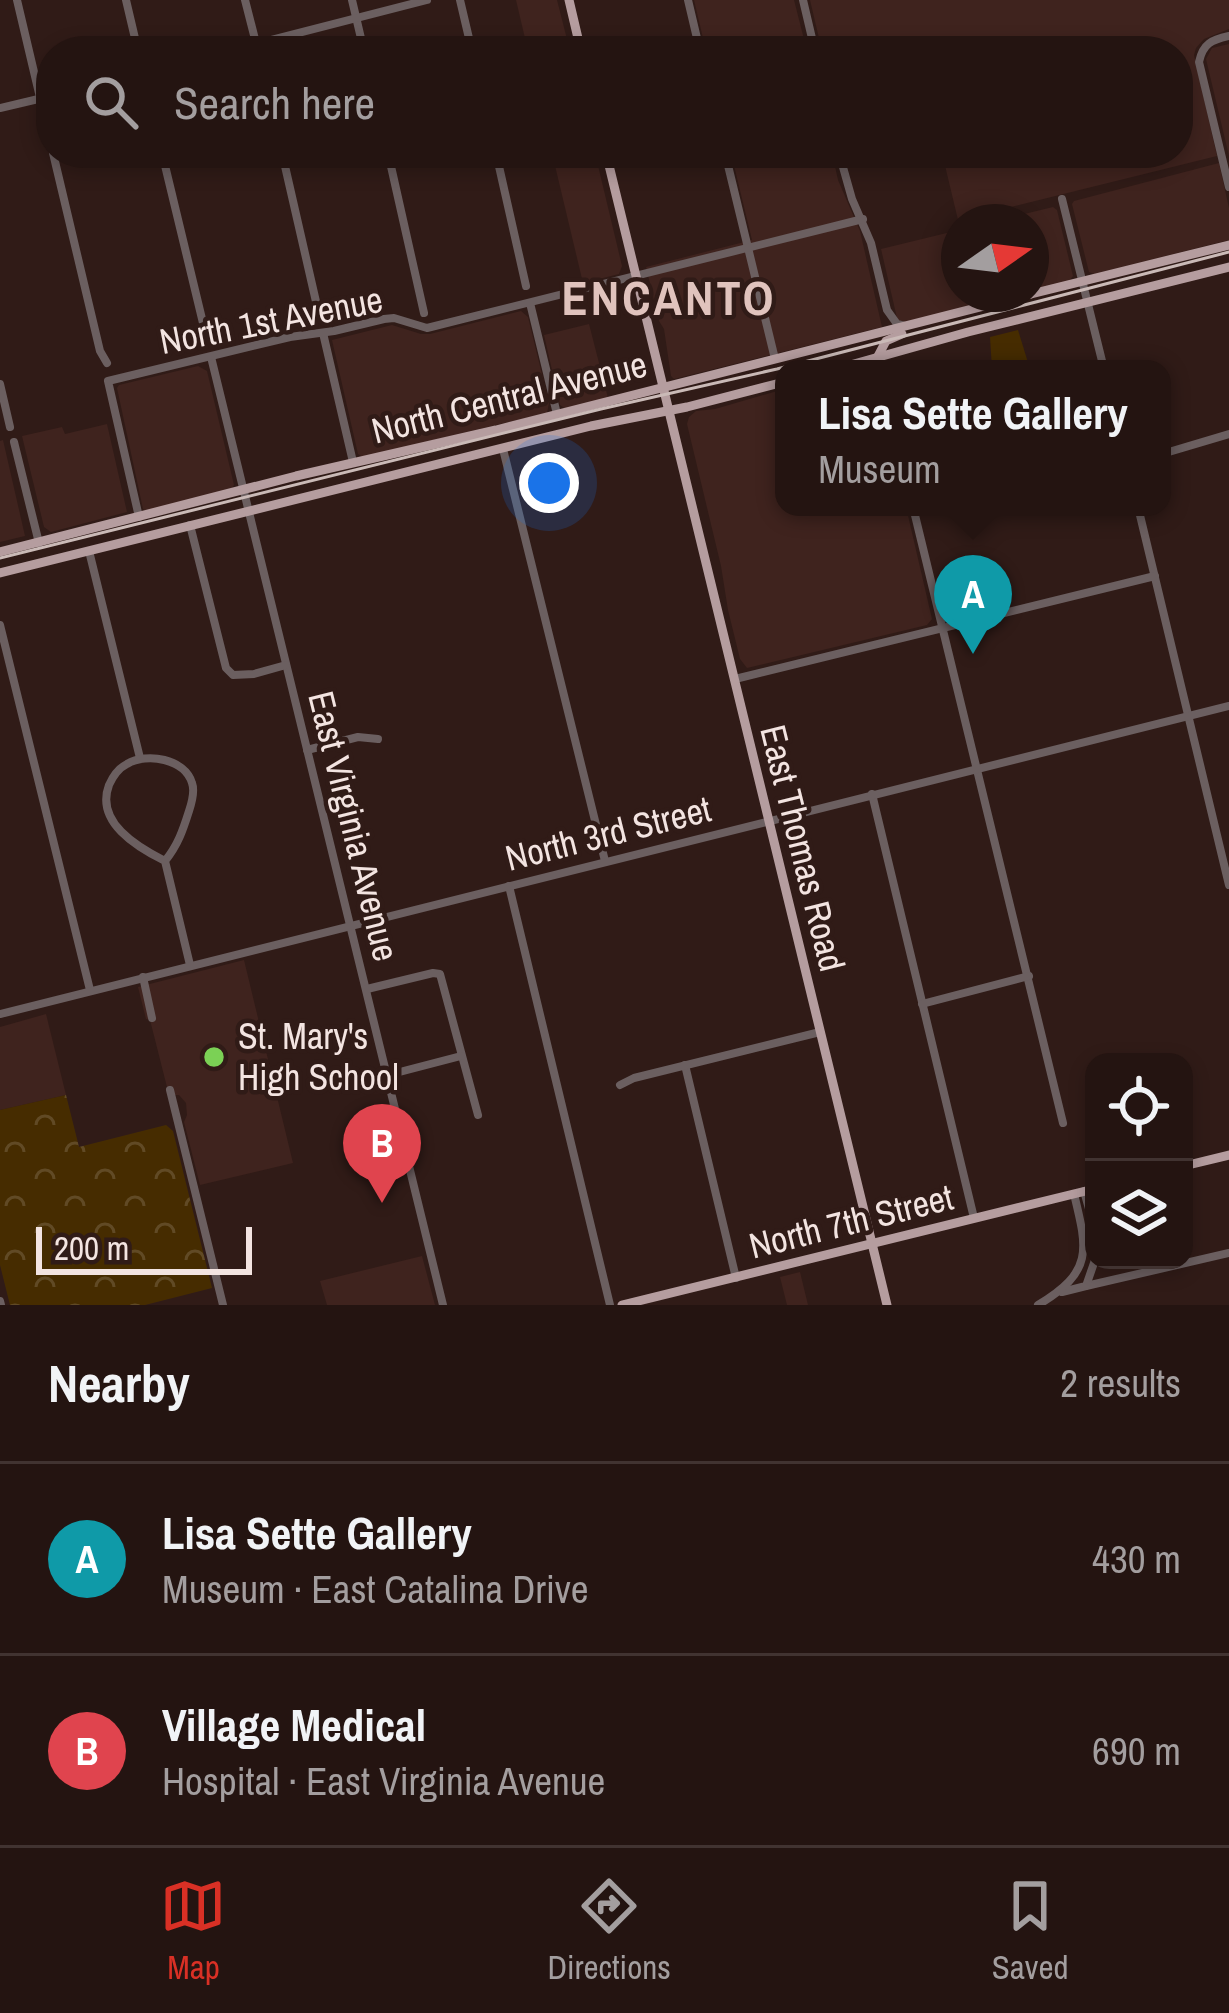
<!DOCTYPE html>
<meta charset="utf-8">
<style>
body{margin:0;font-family:"Archivo Narrow",sans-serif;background:#2c1d1a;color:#f1f3f6}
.controls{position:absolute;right:36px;bottom:36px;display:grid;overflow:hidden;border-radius:24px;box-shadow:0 6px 18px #0003}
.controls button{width:108px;height:108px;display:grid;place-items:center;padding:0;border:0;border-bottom:3px solid #413331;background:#241411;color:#f1f3f6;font:60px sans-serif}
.compass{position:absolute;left:941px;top:204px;width:108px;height:108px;border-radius:50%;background:#241411;box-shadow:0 6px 18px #0003;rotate:76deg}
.scale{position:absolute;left:36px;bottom:30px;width:216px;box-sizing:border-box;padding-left:12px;border:6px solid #f3e4e1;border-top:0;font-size:33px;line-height:42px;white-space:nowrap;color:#f3e4e1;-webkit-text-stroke:9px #301b17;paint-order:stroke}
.you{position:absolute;left:549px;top:483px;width:42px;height:42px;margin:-30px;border:9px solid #fff;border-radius:50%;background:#1a73e8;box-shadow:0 0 0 18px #1a73e833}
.badge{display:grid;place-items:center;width:78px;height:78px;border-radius:50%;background:#d93025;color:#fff;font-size:39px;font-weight:700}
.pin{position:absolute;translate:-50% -99px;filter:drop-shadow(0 3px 6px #0008)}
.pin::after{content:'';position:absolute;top:63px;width:42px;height:36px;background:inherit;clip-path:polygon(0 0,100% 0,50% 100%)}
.popup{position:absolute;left:775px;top:360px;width:396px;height:156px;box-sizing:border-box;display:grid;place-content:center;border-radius:24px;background:#241411;filter:drop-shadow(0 3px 9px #0005);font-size:39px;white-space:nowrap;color:#a39e9f}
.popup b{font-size:45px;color:#f1f3f6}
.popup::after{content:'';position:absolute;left:50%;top:100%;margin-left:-24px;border:24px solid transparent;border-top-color:#241411}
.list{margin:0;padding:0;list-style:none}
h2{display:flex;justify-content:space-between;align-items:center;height:156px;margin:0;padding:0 48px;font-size:51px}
h2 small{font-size:39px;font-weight:400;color:#a39e9f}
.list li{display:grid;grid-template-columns:78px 1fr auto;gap:36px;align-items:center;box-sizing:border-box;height:192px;padding:0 48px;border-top:3px solid #413331}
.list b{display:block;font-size:45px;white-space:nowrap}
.list p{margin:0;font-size:39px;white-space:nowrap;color:#a39e9f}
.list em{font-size:39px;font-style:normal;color:#a39e9f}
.icon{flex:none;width:66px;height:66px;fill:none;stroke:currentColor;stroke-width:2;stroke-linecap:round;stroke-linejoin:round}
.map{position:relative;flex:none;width:1229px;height:1305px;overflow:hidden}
.search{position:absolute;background:#241411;box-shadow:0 6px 18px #0003;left:36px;right:36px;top:36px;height:132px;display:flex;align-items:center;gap:30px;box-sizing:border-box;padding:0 42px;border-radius:48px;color:#a39e9f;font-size:45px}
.sheet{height:540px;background:#241411}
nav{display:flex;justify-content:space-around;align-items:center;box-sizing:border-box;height:168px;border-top:3px solid #413331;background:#241411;font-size:33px;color:#a39e9f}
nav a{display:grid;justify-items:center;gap:6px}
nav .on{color:#d93025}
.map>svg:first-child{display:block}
.built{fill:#3f231e}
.green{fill:#462c00}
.park{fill:url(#park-crowns)}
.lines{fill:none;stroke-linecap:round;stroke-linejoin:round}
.minor{stroke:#6b5f60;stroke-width:8}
.major{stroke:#b59d9f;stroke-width:9}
.tram{stroke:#cabab7;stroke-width:3}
.poi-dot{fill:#7bd155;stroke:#301b17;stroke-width:4.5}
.labels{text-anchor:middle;stroke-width:9;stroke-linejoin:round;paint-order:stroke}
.street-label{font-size:36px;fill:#f3e4e1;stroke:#301b17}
.poi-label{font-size:36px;fill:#f3e4e1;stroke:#301b17;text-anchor:start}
.district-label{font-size:48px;font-weight:bold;letter-spacing:3px;fill:#e0c3bd;stroke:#301b17}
</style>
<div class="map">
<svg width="1229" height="1305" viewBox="0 0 1229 1305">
<defs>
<pattern id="park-crowns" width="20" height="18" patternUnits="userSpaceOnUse" patternTransform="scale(3)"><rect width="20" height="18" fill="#462c00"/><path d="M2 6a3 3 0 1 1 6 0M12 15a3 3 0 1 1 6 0" fill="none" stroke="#614a25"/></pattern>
</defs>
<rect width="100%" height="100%" fill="#301b17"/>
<g class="built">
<path d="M516,0H557L570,51H528Z"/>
<path d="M694,0H794L807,51H706Z"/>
<path d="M810,0H1229V29L1204,39L1196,48L1194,55L1217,156L958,220L942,153H1178V51H822Z"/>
<path d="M1229,44V156L1206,59L1212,48Z"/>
<path d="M552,153H595L622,266L619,274L583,283Z"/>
<path d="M731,153H832L838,180L860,231L882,327L674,379L671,376L664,329L659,321L646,267L752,240Z"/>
<path d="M1219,163L1229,208V240L1094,274L1089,272L1072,204L1074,201Z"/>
<path d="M1053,207L1057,210L1073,276L1069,281L1031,291V222H991Z"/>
<path d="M959,230V294H1018L901,324L897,318L881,249Z"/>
<path d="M521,311L528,317L549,403L547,413L363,457L358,454L332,340L392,325L421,334H430Z"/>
<path d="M589,324L608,398L566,409L560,405L544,335Z"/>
<path d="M198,366L207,371L234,485L232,488L149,512L143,509L117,388L119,385Z"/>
<path d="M784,389V507H906L932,619L927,625L747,668L740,659L728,610L721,566L687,424L689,417L696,411L715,409Z"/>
<path d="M107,424L127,512L51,532L44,527L22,436L62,427L65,434Z"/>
<path d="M3,440L25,536L0,542V441Z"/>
<path d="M244,960L293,1163L200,1185L184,1122L187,1115L186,1103L179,1095H169L150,1020L146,1019L138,987Z"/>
<path d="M46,1014L66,1095L0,1110V1027Z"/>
<path d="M422,1256L435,1305H327L320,1281Z"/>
<path d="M800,1272L808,1305H787L780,1277Z"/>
</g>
<path class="green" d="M1018,330L1030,369H992L990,337Z"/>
<path class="park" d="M66,1095L79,1147L166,1125L173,1131L212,1288L145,1305H10L0,1265V1110Z"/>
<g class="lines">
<g class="minor">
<path d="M17,0L51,144"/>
<path d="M126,0L138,51"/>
<path d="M245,0L258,51"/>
<path d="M352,0L364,51"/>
<path d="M460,0L472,51"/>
<path d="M688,0L700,51"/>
<path d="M803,0L815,51"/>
<path d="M1229,36C1212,40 1203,43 1199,62L1229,187"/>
<path d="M228,51L427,0"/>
<path d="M0,108L51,96"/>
<path d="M53,153L100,351L107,363"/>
<path d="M162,153L203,323L209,337"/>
<path d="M282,153L317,306V317"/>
<path d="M388,153L424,313"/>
<path d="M496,153L526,286"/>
<path d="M725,153L775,359"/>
<path d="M839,153L852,199L871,243L887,310L897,324L905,326"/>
<path d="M1062,199L1104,369"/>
<path d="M530,303L557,414"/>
<path d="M323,333L353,462"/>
<path d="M211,357L443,1305"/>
<path d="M0,384L10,427"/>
<path d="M14,442L39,543"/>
<path d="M503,449L605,861"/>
<path d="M1162,454L1229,434"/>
<path d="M913,507L1063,1123"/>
<path d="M1138,507L1229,885"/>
<path d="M139,517L108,381L290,337L334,331L384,319L394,318L427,328L863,219"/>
<path d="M190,525L226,668L233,675L254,674L286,665"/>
<path d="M89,551L140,758"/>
<path d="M0,625L90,990"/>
<path d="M735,679L1155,576"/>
<path d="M307,750L358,737L378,739"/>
<path d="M872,794L974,1218"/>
<path d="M165,861C178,845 183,830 189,811C192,802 195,791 192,783C185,759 147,752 127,764C119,768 113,776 109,785C95,822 137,847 165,861L190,965"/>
<path d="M509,886L610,1305"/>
<path d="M143,977L152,1018"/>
<path d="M367,989L433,973L440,974L478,1115"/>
<path d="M922,1004L1029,976"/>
<path d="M0,1014L1229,706"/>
<path d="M685,1065L736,1278"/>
<path d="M388,1075L461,1056"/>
<path d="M620,1085L634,1078L820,1032"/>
<path d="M170,1090L223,1305"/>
<path d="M1084,1191L1094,1227"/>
<path d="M1086,1286L1229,1253"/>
<path d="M1062,1292L1086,1286L1095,1260"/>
<path d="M0,1301L1,1305"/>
<path d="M1038,1305C1093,1272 1088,1251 1074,1194"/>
</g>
<g class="major">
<path d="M569,0L581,51"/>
<path d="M606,153L887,1305"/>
<path d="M1031,294L1229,245"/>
<path d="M877,358L886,341L902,334"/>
<path d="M836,369L968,332L1229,267"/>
<path d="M0,552L296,476L496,430L1031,294"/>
<path d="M0,573L591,426L687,407L784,382"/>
<path d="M1184,1166L1229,1155"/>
<path d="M622,1305L1094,1189"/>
</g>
<path class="tram" d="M0,558L601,409L777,369L1229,252"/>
</g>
<circle class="poi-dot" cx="214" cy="1057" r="12"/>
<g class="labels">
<g class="street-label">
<text transform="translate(271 320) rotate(-11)" y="13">North 1st Avenue</text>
<text transform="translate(509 397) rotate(-14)" y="13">North Central Avenue</text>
<text transform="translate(354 826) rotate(76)" y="13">East Virginia Avenue</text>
<text transform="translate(608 833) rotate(-14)" y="13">North 3rd Street</text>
<text transform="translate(803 848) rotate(76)" y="13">East Thomas Road</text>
<text transform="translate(851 1221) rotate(-14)" y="13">North 7th Street</text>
</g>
<g class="poi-label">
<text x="238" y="1049">St. Mary's<tspan x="238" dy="41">High School</tspan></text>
</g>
<g class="district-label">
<text x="669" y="315">ENCANTO</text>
</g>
</g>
</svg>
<div class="controls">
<button><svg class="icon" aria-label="locate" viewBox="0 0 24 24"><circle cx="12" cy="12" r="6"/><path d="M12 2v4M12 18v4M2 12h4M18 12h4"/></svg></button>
<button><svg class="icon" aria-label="layers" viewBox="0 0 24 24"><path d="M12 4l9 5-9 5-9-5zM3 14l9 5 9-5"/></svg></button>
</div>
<svg class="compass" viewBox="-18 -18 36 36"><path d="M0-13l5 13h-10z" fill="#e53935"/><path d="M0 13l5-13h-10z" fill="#a39e9f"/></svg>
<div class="scale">200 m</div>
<div class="you"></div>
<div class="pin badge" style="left:973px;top:654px;background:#0f9aa8">A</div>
<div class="popup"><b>Lisa Sette Gallery</b>Museum</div>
<div class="pin badge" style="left:382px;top:1203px;background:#e0444e">B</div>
<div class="search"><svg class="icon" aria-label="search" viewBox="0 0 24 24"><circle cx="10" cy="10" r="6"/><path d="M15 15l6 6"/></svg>Search here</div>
</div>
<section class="sheet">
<h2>Nearby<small>2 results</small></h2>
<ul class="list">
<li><span class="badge" style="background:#0f9aa8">A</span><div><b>Lisa Sette Gallery</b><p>Museum · East Catalina Drive</p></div><em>430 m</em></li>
<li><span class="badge" style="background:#e0444e">B</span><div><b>Village Medical</b><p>Hospital · East Virginia Avenue</p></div><em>690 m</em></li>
</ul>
</section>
<nav>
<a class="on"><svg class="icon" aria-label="map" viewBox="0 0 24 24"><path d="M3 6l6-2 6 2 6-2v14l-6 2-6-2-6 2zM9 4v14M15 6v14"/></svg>Map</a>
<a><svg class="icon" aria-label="directions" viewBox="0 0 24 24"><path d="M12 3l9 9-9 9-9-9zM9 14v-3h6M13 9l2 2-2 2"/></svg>Directions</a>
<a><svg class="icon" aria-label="saved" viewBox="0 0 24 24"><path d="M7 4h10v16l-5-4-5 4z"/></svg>Saved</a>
</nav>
